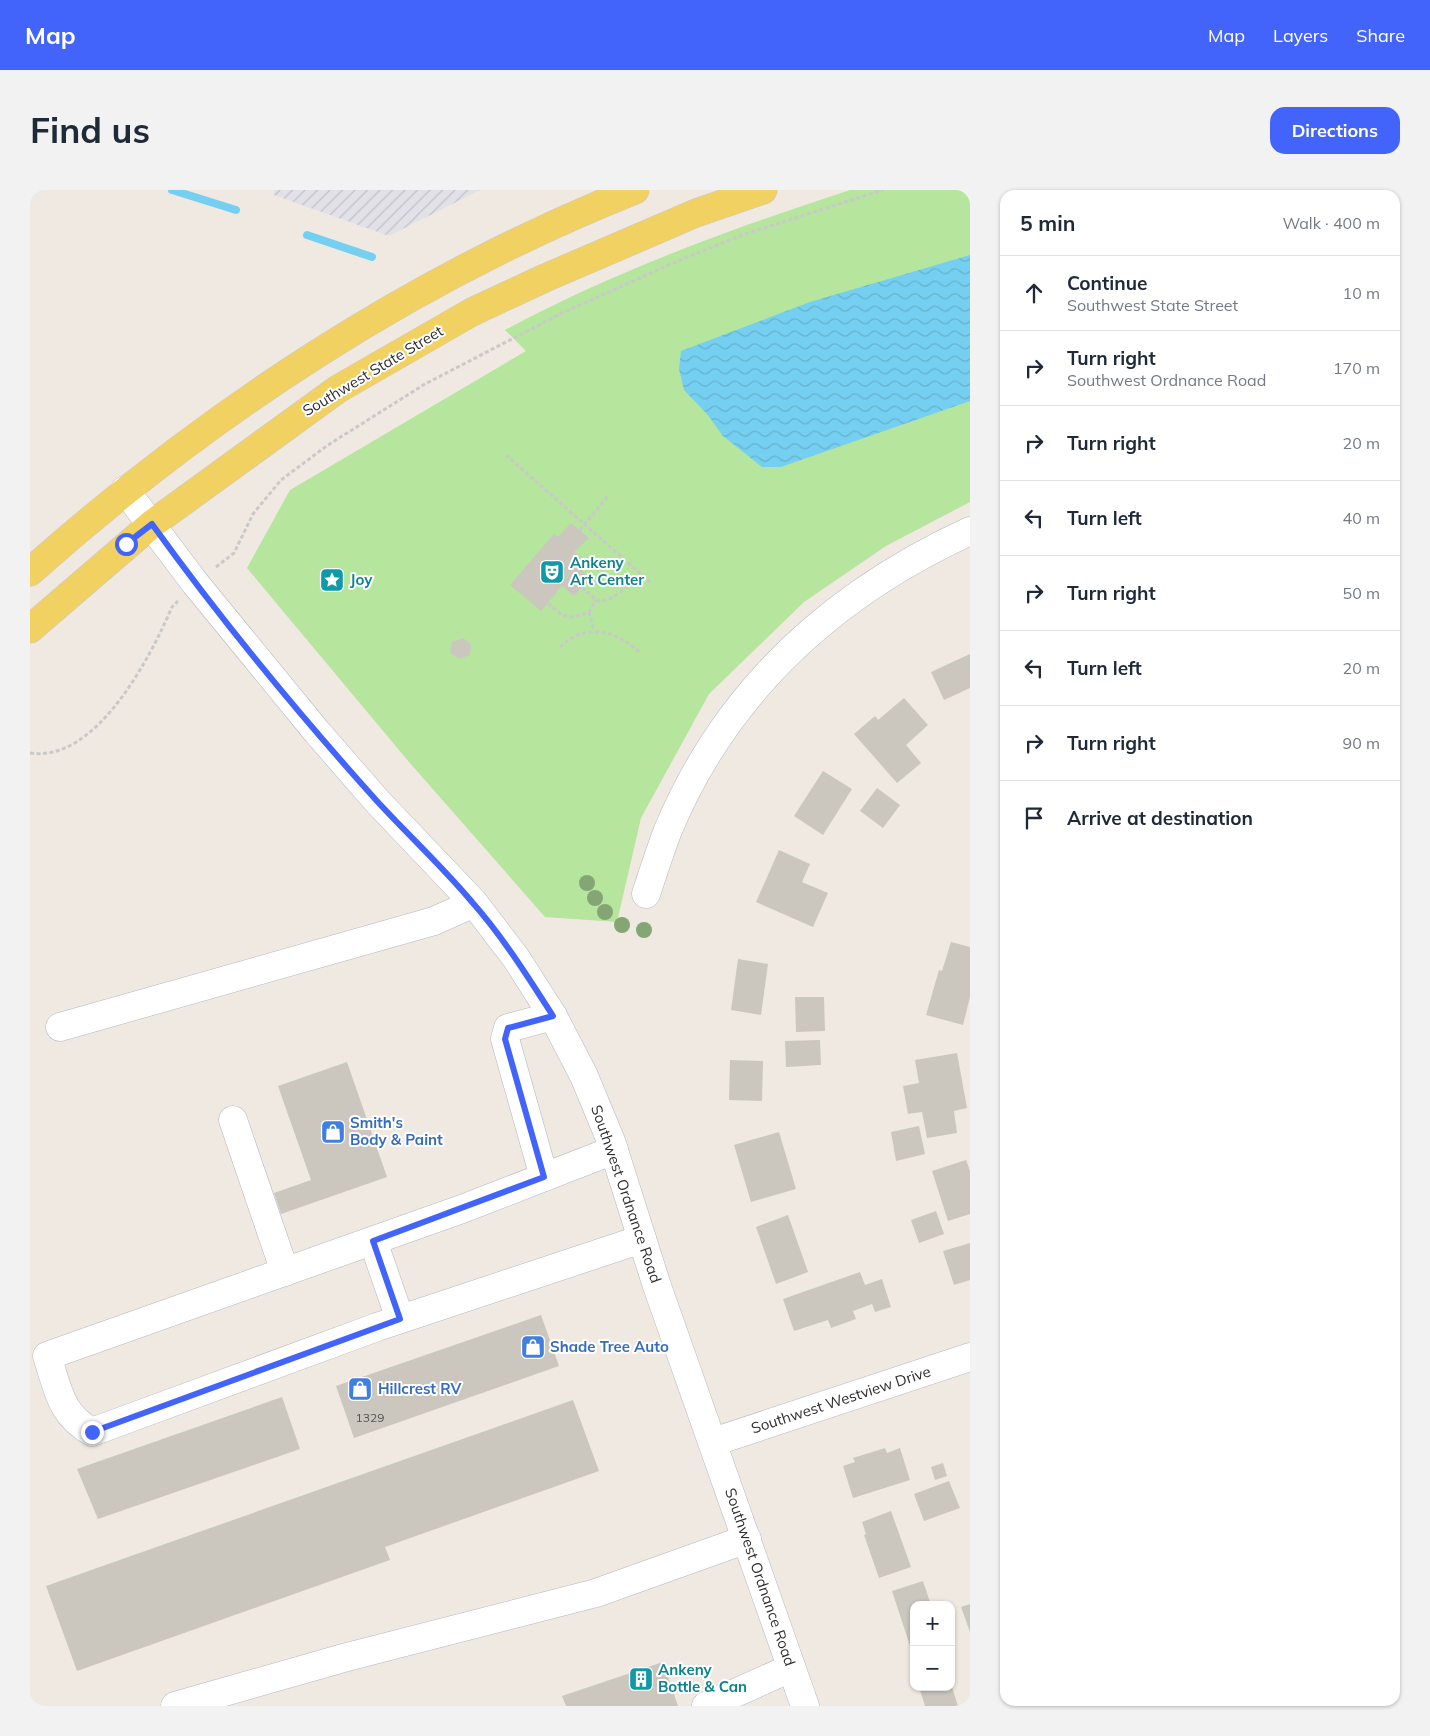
<!DOCTYPE html>
<meta charset="utf-8">
<style>
body{margin:0;font-family:Mulish,sans-serif;background:#f2f2f3;color:#1f2937}
.controls{position:absolute;right:15px;bottom:15px;display:grid;overflow:hidden;border-radius:10px;box-shadow:0 1px 4px #0004}
.controls button{width:45px;height:45px;display:grid;place-items:center;padding:0;border:0;border-bottom:1px solid #e0e1e3;background:#fff;color:#1f2937;font:25px sans-serif}
.stop{position:absolute;width:15px;height:15px;margin:-11px;border:4px solid #4264fb;border-radius:50%;background:#fff}
.stop.end{background:#4264fb;border-color:#fff;box-shadow:0 1px 5px #0008}
.list{margin:0;padding:0;list-style:none}
h2{display:flex;justify-content:space-between;align-items:center;height:65px;margin:0;padding:0 20px;font-size:21px}
h2 small{font-size:16px;font-weight:400;color:#747a83}
.list li{display:grid;grid-template-columns:32px 1fr auto;gap:15px;align-items:center;box-sizing:border-box;height:75px;padding:0 20px;border-top:1px solid #e0e1e3}
.list b{display:block;font-size:19px;white-space:nowrap}
.list p{margin:0;font-size:16px;white-space:nowrap;color:#747a83}
.list em{font-size:16px;font-style:normal;color:#747a83}
.icon{flex:none;width:28px;height:28px;fill:none;stroke:currentColor;stroke-width:2;stroke-linecap:round;stroke-linejoin:round}
.map{position:relative;flex:none;width:940px;height:1516px;overflow:hidden;border-radius:15px}
header{display:flex;align-items:center;gap:30px;box-sizing:border-box;height:70px;padding:0 25px;background:#4264fb;color:#fff}
header strong{font-size:24px}
nav{display:flex;gap:28px;margin-inline-start:auto;font-size:18px}
.intro{display:flex;align-items:center;justify-content:space-between;box-sizing:border-box;height:120px;padding:0 30px}
h1{margin:0;font-size:35px}
.button{padding:12px 22px;border-radius:15px;background:#4264fb;color:#fff;font-size:18px;font-weight:700}
main{display:flex;gap:30px;padding:0 30px}
aside{flex:1;background:#fff;border-radius:15px;box-shadow:0 1px 4px #0004}
.map>svg:first-child{display:block}
.industrial{fill:url(#industrial-furrows)}
.green{fill:#b6e59e}
.water{fill:url(#water-waves)}
.lines{fill:none;stroke-linecap:round;stroke-linejoin:round}
.stream{stroke:#75cff0;stroke-width:8}
.building{fill:#cbc7bf}
.minor-casing{stroke:#b4b7c1;stroke-width:29}
.major-casing{stroke:#c9c9c9;stroke-width:29}
.path{stroke:#c9c9c9;stroke-width:3;stroke-dasharray:4 2.5;stroke-linecap:butt}
.minor{stroke:#fff;stroke-width:28}
.major{stroke:#f2d163;stroke-width:28}
.tree{fill:#84a574}
.route{stroke:#4264fb;stroke-width:6}
.labels{text-anchor:middle;stroke-width:4;stroke-linejoin:round;paint-order:stroke}
.number-label{font-size:12px;fill:#555452}
.street-label{font-size:15px;fill:#2e2e2e;stroke:#fff}
.culture-label{font-size:15px;font-weight:bold;fill:#0d838f;stroke:#fff;text-anchor:start}
.shop-label{font-size:15px;font-weight:bold;fill:#366cbe;stroke:#fff;text-anchor:start}
</style>
<header>
<strong>Map</strong>
<nav><a>Map</a><a>Layers</a><a>Share</a></nav>
</header>
<div class="intro"><h1>Find us</h1><a class="button">Directions</a></div>
<main>
<div class="map">
<svg width="940" height="1516" viewBox="0 0 940 1516">
<defs>
<pattern id="industrial-furrows" width="10" height="10" patternUnits="userSpaceOnUse" patternTransform="scale(1.25)"><rect width="10" height="10" fill="#e3e1e8"/><path d="M-1 1l2-2M0 10L10 0M9 11l2-2" fill="none" stroke="#c3c1c7"/></pattern>
<pattern id="water-waves" width="16" height="10" patternUnits="userSpaceOnUse" patternTransform="scale(1.25)"><rect width="16" height="10" fill="#75cff0"/><path d="M0 5q4-4 8 0t8 0" fill="none" stroke="#66b2ce"/></pattern>
</defs>
<rect width="100%" height="100%" fill="#efe9e1"/>
<path class="industrial" d="M244,0H450L359,46L244,5Z"/>
<path class="green" d="M820,0H940V312L856,356L774,412L679,504L611,628L587,732L515,727L379,572L217,378L260,300L496,161L475,140C585,81 701,39 820,0Z"/>
<path class="water" d="M940,65V211L751,277H732L693,246L677,224L654,200L649,179L651,161L780,112Z"/>
<g class="lines">
<g class="stream">
<path d="M142,0L206,20"/>
<path d="M277,45L342,67"/>
</g>
</g>
<g class="building">
<path d="M541,333L559,348L544,362L554,370L548,377L560,388L544,406L532,396L511,421L480,395L524,344L528,347Z"/>
<path d="M433,448L441,454L440,465L429,469L420,463L422,452Z"/>
<path d="M940,464V498L914,510L901,482Z"/>
<path d="M874,508L898,535L876,555L891,573L867,593L824,544L845,526L848,530Z"/>
<path d="M793,581L822,599L793,645L764,626Z"/>
<path d="M847,598L870,615L853,638L830,621Z"/>
<path d="M749,660L780,674L772,692L798,703L783,737L726,712Z"/>
<path d="M921,752L940,757V807L933,835L896,825L909,780L912,781Z"/>
<path d="M708,769L738,774L731,825L701,820Z"/>
<path d="M765,807H794L795,841L766,842Z"/>
<path d="M790,850L791,875L756,877L755,851Z"/>
<path d="M927,863L937,918L924,921L927,943L897,948L892,922L878,924L873,896L889,893L885,870Z"/>
<path d="M700,870L733,871L732,911L699,910Z"/>
<path d="M317,872L357,987L251,1024L244,1003L281,990L248,896Z"/>
<path d="M889,936L895,964L866,971L861,942Z"/>
<path d="M749,942L766,999L721,1012L704,955Z"/>
<path d="M936,970L940,981V1024L918,1031L902,981Z"/>
<path d="M906,1021L914,1044L889,1053L881,1030Z"/>
<path d="M758,1025L778,1082L746,1094L726,1037Z"/>
<path d="M940,1053V1090L924,1095L913,1061Z"/>
<path d="M830,1082L835,1095L852,1089L861,1117L845,1122L842,1114L823,1121L826,1129L801,1138L798,1130L764,1141L753,1109Z"/>
<path d="M511,1125L529,1176L324,1248L306,1196Z"/>
<path d="M252,1207L270,1259L68,1329L47,1279Z"/>
<path d="M543,1210L569,1281L355,1357L360,1370L47,1481L16,1396Z"/>
<path d="M855,1258L857,1263L870,1258L880,1290L823,1308L813,1276L825,1272L823,1268Z"/>
<path d="M913,1273L917,1286L905,1290L901,1277Z"/>
<path d="M919,1291L930,1318L894,1331L884,1304Z"/>
<path d="M861,1321L881,1377L849,1388L834,1345L836,1344L832,1332Z"/>
<path d="M893,1391L901,1415H884V1458L881,1459L862,1401Z"/>
<path d="M940,1414V1442L931,1417Z"/>
<path d="M633,1472L648,1516H536L532,1506Z"/>
<path d="M889,1497H922L928,1516H895Z"/>
</g>
<g class="lines">
<defs>
<g id="minor">
<path d="M95,300L165,393L287,542L347,611L444,713L486,768L523,826L554,886L581,951L627,1096L775,1516"/>
<path d="M616,704C623,683 630,661 638,640C697,499 803,404 940,341"/>
<path d="M30,837L404,731L444,713"/>
<path d="M203,930L255,1082"/>
<path d="M584,960L432,1019L17,1166C28,1199 30,1224 62,1242L347,1137L612,1049"/>
<path d="M514,987L475,849L478,838L523,826"/>
<path d="M343,1051L370,1129"/>
<path d="M683,1252L940,1167"/>
<path d="M145,1516L317,1467L566,1403L717,1349"/>
<path d="M676,1516L761,1478"/>
</g>
<g id="major">
<path d="M0,382C178,223 382,89 605,0"/>
<path d="M0,439L122,334L308,199L442,122L515,88L666,23L733,0"/>
</g>
</defs>
<use href="#minor" class="minor-casing"/>
<use href="#major" class="major-casing"/>
<g class="path">
<path d="M476,265L621,393"/>
<path d="M550,340L578,306"/>
<path d="M186,377L204,363L223,324L251,290L298,255L395,194L534,122L641,74L712,45L853,0"/>
<path d="M552,397L567,411C586,411 598,395 610,383"/>
<path d="M518,413C533,427 538,431 559,422L566,410"/>
<path d="M559,422L564,441"/>
<path d="M530,457C555,433 586,440 609,462"/>
<path d="M0,563C66,573 120,468 142,417L148,411"/>
</g>
<use href="#minor" class="minor"/>
<use href="#major" class="major"/>
</g>
<g class="tree">
<circle cx="557" cy="693" r="8"/>
<circle cx="565" cy="708" r="8"/>
<circle cx="575" cy="722" r="8"/>
<circle cx="592" cy="735" r="8"/>
<circle cx="614" cy="740" r="8"/>
</g>
<g class="lines">
<path class="route" d="M62,1242L370,1129L343,1051L514,987L475,849L478,838L523,826C498,787 473,747 442,712C412,676 378,645 346,610C267,522 191,430 122,334L96,354"/>
</g>
<defs>
<symbol id="theatre-square" viewBox="-11 -11 22 22"><rect x="-9" y="-9" width="18" height="18" rx="4" fill="#0f9aa8" stroke="#fff"/><path d="M-5-5.5Q0-4 5-5.5V0Q5 5 0 6Q-5 5-5 0ZM-3.3-2.5H-1v1.5H-3.3ZM1-2.5H3.3v1.5H1ZM-2.8 1Q0 5.5 2.8 1Z" fill="#fff"/></symbol>
<symbol id="sight-square" viewBox="-11 -11 22 22"><rect x="-9" y="-9" width="18" height="18" rx="4" fill="#0f9aa8" stroke="#fff"/><path d="M0-6L1.8-2.2L6-1.7L2.9 1.2L3.7 5.4L0 3.3L-3.7 5.4L-2.9 1.2L-6-1.7L-1.8-2.2Z" fill="#fff"/></symbol>
<symbol id="shop-square" viewBox="-11 -11 22 22"><rect x="-9" y="-9" width="18" height="18" rx="4" fill="#3f7fe0" stroke="#fff"/><path d="M-5-2.5h2.3a2.7 3.5 0 0 1 5.4 0H5L5.5 6h-11ZM-1.5-2.5h3a1.5 2.3 0 0 0-3 0Z" fill="#fff"/></symbol>
<symbol id="building-square" viewBox="-11 -11 22 22"><rect x="-9" y="-9" width="18" height="18" rx="4" fill="#0f9aa8" stroke="#fff"/><path d="M-4-6H4V6H1V3H-1V6H-4ZM-2.5-4.3h1.7v1.8h-1.7ZM.8-4.3h1.7v1.8H.8ZM-2.5-1h1.7V.8h-1.7ZM.8-1h1.7V.8H.8Z" fill="#fff"/></symbol>
</defs>
<g fill-rule="evenodd">
<use href="#theatre-square" x="508" y="368" width="28" height="28"/>
<use href="#sight-square" x="288" y="376" width="28" height="28"/>
<use href="#shop-square" x="289" y="928" width="28" height="28"/>
<use href="#shop-square" x="489" y="1143" width="28" height="28"/>
<use href="#shop-square" x="316" y="1185" width="28" height="28"/>
<use href="#building-square" x="597" y="1475" width="28" height="28"/>
</g>
<g class="labels">
<g class="number-label">
<text x="340" y="1232">1329</text>
</g>
<g class="street-label">
<text transform="translate(343 181) rotate(-31)" y="5">Southwest State Street</text>
<text transform="translate(596 1004) rotate(71)" y="5">Southwest Ordnance Road</text>
<text transform="translate(811 1210) rotate(-18)" y="5">Southwest Westview Drive</text>
<text transform="translate(730 1387) rotate(71)" y="5">Southwest Ordnance Road</text>
</g>
<g class="culture-label">
<text x="540" y="378">Ankeny<tspan x="540" dy="17">Art Center</tspan></text>
<text x="320" y="395">Joy</text>
<text x="628" y="1485">Ankeny<tspan x="628" dy="17">Bottle &amp; Can</tspan></text>
</g>
<g class="shop-label">
<text x="320" y="938">Smith's<tspan x="320" dy="17">Body &amp; Paint</tspan></text>
<text x="520" y="1162">Shade Tree Auto</text>
<text x="348" y="1204">Hillcrest RV</text>
</g>
</g>
</svg>
<div class="controls">
<button>+</button>
<button>−</button>
</div>
<div class="stop" style="left:96px;top:354px"></div>
<div class="stop end" style="left:62px;top:1242px"></div>
</div>
<aside>
<h2>5 min<small>Walk · 400 m</small></h2>
<ul class="list">
<li><svg class="icon" aria-label="ahead" viewBox="0 0 24 24"><path d="M12 20V5M6 11l6-6 6 6"/></svg><div><b>Continue</b><p>Southwest State Street</p></div><em>10 m</em></li>
<li><svg class="icon" aria-label="right" viewBox="0 0 24 24"><path d="M7 20v-9h11M14 6l5 5-5 5"/></svg><div><b>Turn right</b><p>Southwest Ordnance Road</p></div><em>170 m</em></li>
<li><svg class="icon" aria-label="right" viewBox="0 0 24 24"><path d="M7 20v-9h11M14 6l5 5-5 5"/></svg><div><b>Turn right</b></div><em>20 m</em></li>
<li><svg class="icon" aria-label="left" viewBox="0 0 24 24"><path d="M17 20v-9H6M10 6l-5 5 5 5"/></svg><div><b>Turn left</b></div><em>40 m</em></li>
<li><svg class="icon" aria-label="right" viewBox="0 0 24 24"><path d="M7 20v-9h11M14 6l5 5-5 5"/></svg><div><b>Turn right</b></div><em>50 m</em></li>
<li><svg class="icon" aria-label="left" viewBox="0 0 24 24"><path d="M17 20v-9H6M10 6l-5 5 5 5"/></svg><div><b>Turn left</b></div><em>20 m</em></li>
<li><svg class="icon" aria-label="right" viewBox="0 0 24 24"><path d="M7 20v-9h11M14 6l5 5-5 5"/></svg><div><b>Turn right</b></div><em>90 m</em></li>
<li><svg class="icon" aria-label="arrive" viewBox="0 0 24 24"><path d="M6 21V4h12l-3 4 3 4H6"/></svg><div><b>Arrive at destination</b></div></li>
</ul>
</aside>
</main>
